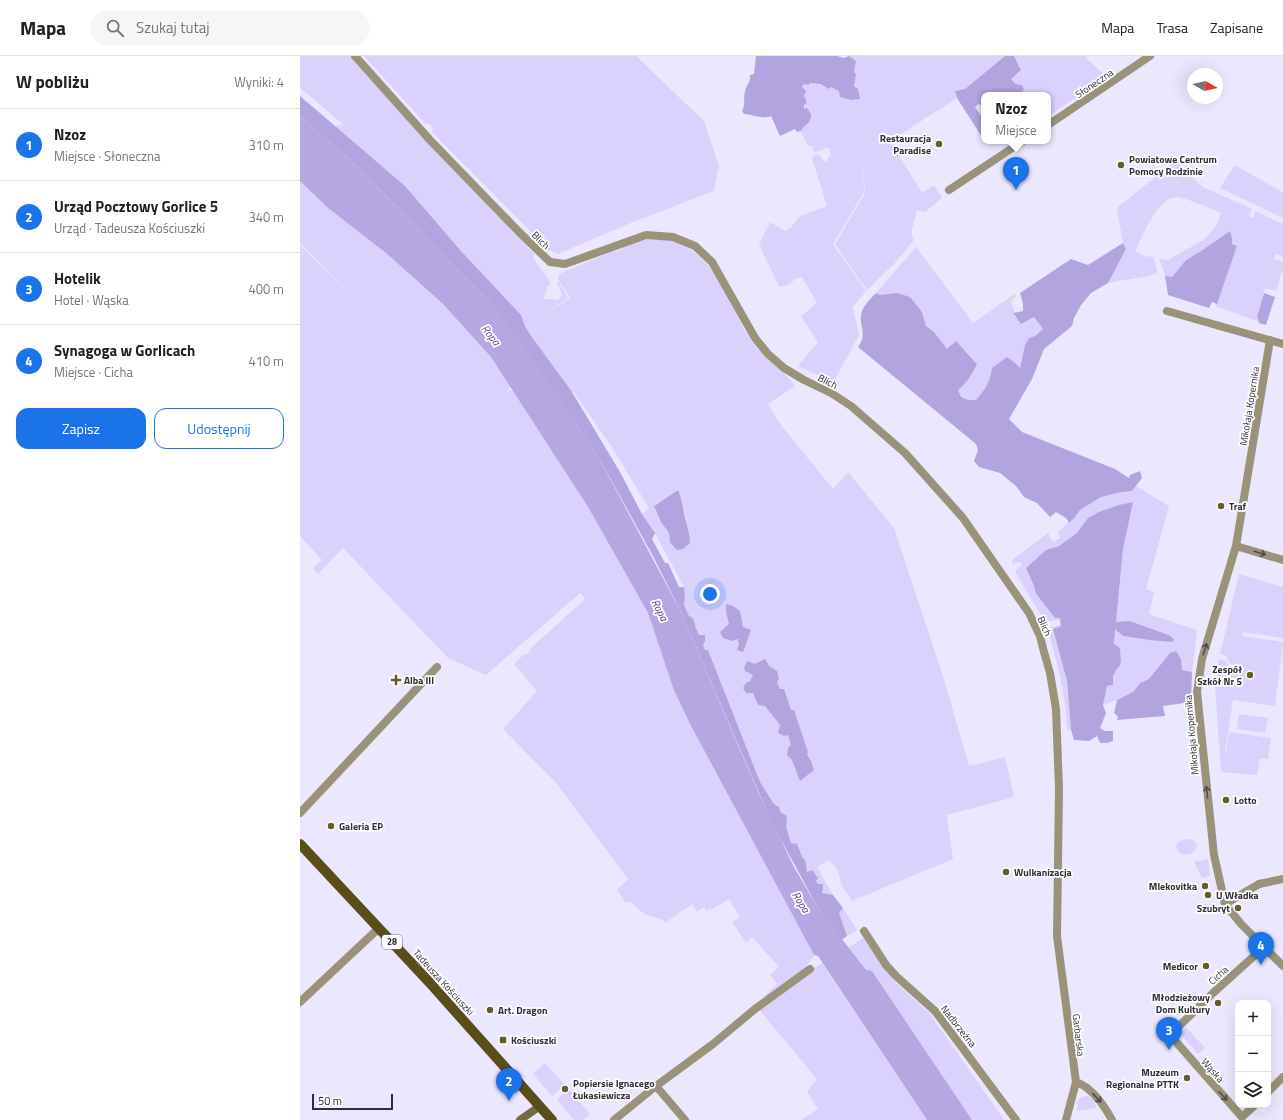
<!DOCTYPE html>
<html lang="pl">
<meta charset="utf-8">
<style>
body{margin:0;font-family:"Titillium Web",sans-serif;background:#f6f6f6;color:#222}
.controls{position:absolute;right:12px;bottom:12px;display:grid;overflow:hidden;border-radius:8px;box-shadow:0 4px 16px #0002}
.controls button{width:36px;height:36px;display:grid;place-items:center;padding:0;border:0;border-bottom:1px solid #e0e0e0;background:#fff;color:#222;font:20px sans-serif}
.compass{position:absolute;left:887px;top:12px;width:36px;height:36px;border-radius:50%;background:#fff;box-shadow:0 4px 16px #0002;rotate:99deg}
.scale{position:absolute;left:12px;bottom:10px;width:81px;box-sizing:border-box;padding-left:4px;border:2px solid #302e39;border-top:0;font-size:11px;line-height:14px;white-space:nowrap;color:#302e39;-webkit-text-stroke:3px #fff;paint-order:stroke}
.you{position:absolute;left:410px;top:538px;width:14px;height:14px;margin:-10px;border:3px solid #fff;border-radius:50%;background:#1a73e8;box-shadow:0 0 0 6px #1a73e833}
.badge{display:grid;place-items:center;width:26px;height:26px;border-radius:50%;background:#1a73e8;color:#fff;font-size:13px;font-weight:700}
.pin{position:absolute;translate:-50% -33px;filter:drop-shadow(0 1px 2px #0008)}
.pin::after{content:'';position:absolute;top:21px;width:14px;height:12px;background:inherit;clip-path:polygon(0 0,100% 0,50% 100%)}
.popup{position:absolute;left:681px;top:36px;width:70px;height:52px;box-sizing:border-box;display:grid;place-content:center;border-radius:8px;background:#fff;filter:drop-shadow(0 1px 3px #0005);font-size:13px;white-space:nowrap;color:#767676}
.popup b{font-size:15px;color:#222}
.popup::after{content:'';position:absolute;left:50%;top:100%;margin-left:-8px;border:8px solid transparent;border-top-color:#fff}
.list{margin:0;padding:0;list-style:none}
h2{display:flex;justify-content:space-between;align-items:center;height:52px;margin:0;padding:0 16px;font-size:17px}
h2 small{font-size:13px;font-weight:400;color:#767676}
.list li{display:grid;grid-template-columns:26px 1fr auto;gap:12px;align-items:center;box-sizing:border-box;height:72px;padding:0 16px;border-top:1px solid #e0e0e0}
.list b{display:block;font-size:15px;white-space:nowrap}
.list p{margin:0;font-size:13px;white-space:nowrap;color:#767676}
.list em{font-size:13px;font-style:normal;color:#767676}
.actions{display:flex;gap:8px;padding:12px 16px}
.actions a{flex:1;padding:9px 0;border:1px solid #1a73e8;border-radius:12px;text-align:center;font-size:14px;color:#1a73e8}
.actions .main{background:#1a73e8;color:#fff}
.icon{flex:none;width:22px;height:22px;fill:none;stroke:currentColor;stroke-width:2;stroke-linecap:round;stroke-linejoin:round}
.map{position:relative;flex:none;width:983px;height:1064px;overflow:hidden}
header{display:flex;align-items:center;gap:24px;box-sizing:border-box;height:56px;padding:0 20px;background:#fff;border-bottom:1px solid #e0e0e0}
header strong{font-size:19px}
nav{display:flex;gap:22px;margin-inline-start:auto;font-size:14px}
.search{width:280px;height:36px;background:#f6f6f6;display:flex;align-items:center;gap:10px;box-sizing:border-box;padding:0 14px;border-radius:22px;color:#767676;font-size:15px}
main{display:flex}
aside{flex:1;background:#fff}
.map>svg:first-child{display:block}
.green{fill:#dad1fd;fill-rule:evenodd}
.forest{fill:#b2a4de}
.water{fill:#b5a8e2}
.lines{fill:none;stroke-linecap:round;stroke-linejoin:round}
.street{stroke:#9a937a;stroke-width:8}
.secondary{stroke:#746a44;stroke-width:8}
.primary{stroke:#594d1a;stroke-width:10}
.oneway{stroke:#504c4c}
.poi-dot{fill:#675b28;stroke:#fff;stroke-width:1.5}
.labels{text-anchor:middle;stroke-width:3.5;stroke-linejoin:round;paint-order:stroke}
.shield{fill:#fff;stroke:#6e6d74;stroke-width:1}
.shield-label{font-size:9px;font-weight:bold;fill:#302e39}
.street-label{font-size:10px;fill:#302e39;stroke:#fff}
.poi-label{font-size:10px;font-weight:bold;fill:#302e39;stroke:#fff;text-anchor:start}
.water-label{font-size:11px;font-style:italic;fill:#533e84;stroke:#fff}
</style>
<header>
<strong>Mapa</strong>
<div class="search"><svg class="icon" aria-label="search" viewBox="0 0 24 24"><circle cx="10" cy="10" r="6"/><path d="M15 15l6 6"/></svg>Szukaj tutaj</div>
<nav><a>Mapa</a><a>Trasa</a><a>Zapisane</a></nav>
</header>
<main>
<aside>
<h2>W pobliżu<small>Wyniki: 4</small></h2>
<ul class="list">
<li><span class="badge">1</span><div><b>Nzoz</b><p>Miejsce · Słoneczna</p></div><em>310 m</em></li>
<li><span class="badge">2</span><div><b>Urząd Pocztowy Gorlice 5</b><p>Urząd · Tadeusza Kościuszki</p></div><em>340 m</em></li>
<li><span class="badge">3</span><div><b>Hotelik</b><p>Hotel · Wąska</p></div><em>400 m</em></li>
<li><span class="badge">4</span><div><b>Synagoga w Gorlicach</b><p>Miejsce · Cicha</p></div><em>410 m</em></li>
</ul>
<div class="actions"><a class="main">Zapisz</a><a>Udostępnij</a></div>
</aside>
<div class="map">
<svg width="983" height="1064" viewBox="0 0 983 1064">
<rect width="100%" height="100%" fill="#ebe7fe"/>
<g class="green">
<path d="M0,0H51L129,88L234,198L233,202L250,225V228L247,231V234L243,243H250L258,244L262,238L257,228L258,225L268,242L229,269L270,242L258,223L259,218L313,195L316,196L322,193L323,191C332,187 342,184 352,183C362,182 373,185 382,189C420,207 429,251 451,284C463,302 482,312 495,330L468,348L480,368L533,433L548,416L594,472L643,620L669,710L705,701L714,741L647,759L653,803L552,845L541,828L538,814L529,804L517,811L533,839L522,837L516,825L507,816L503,803L497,789L491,787L486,771L487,765L481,757L479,751L474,748L460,726L408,594H405L396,572L393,562L389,560L384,549L385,539L384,531L352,472L342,458L349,452L313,393L274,336H272C254,314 230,286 221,259L161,195L105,130L34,70L44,69L0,32ZM396,423L378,434C385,449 386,465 390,480L370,486L369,477L361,466L354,449Z"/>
<path d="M64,0H336L404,65L419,110L414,135L333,166L258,198L249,194L132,76L133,72L129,68H126Z"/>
<path d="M549,0H705L665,33L655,35L657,42L590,85L622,137L634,129L642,142L625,156L617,154L611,177L614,184L594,208L567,234L535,188L565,137L563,103L573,96L563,103L564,136L533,188L566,235L553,251L559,279L534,325L530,323L528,324L498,310L518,286L501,260L517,247L502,221C492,222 489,233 479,230L459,189L470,166L485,175L491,171L500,160L527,150L512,102L515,99H520L523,105L526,106L528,102L531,100L529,92L525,91L522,95L514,96L512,90H508L501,75C505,66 511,69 511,58L504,53L506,44L504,40L502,31L504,28C514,26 521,29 529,33L531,30L539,35L541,41L551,44L559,43L553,30L556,18L554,16L556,5Z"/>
<path d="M714,0H786L789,5L807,21L751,58L748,54V39H717L724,33L716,28L711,23L721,14Z"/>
<path d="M875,105L903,131L952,153L949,161L953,162L955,155L983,168V201L976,198L974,203L983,206V212L976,235L965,232L956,265L916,250L937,190L932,188V182L930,175L901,195L886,204L872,221L865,220L859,202L868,204L905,183L917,168L921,157C915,154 883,141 877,141C857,141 843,180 835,195L845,200L853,201L858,217C842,223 825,223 808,227L826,193L823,187L817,152Z"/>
<path d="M935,109L982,136L983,138V162L920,132Z"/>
<path d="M0,125L28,152L86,197L143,248L191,301L211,331L207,335L208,336L212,333L288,451L348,557L373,632L390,668L514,899C505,917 481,930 465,941L464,940L477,928L470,919L479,911L452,881L446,887L432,866L440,861L429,843L411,854L409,853L407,855L404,851L397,856L392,848L365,867L363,864L344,858L331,846H325L317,834L328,823L257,728L203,673L237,635L214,608L224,598H228L231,592L284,544V541L280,537L186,619L148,602L43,492L18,518L13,512L22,504L0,480V189L66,253L0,187Z"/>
<path d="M616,191L673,267L715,238L716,240L711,245L714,256L713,258L721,268L734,261L743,273L735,280L729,282L725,289L720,312H692C690,327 686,334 676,344H668L660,341L658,334C667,327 672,318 677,307L656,285L647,294L634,276L626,270L622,256L597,237L580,239L576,237Z"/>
<path d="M836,430L869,450L846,533L854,536L849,558L897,574L892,616L882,614L881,603L875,595L870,597L849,623L840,627L833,636L817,644L803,649L807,630L813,629V620L821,606L820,592L814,589L815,572L823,580L850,584L869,579L849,573L816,566L823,493L833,446L788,462L777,477L759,490L746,494L726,512L734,530L736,539L755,562H760L761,570L753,573L767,625L771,674L767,673C766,639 757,605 747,572L760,569L759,564L745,566L715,516L722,508L719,506L713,508L712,504L748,477L753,486L760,482L758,476L775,461L780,454L801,441L835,432Z"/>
<path d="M939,518L983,531V582L943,576L942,580L983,586L975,650L933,644L925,696L926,697L929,676L971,682L968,703L960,702L957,719L921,716L915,631L919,603L925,605L936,618L937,616L926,602L927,600L920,598Z"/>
<path d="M939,658L968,662L965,677L937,673Z"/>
<path d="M885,783L893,784L897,789C895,799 887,800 879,797L876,791L877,787Z"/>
<path d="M908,803L910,820L902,822L894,806Z"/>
<path d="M543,852L557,874L547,880L539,857Z"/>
<path d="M563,882L594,925L630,958L704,1064H672L572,915H566L548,892Z"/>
<path d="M522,907L627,1064H501L518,1053L507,1035L517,1023L457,951Z"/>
<path d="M886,971L905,992L898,998L880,977Z"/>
<path d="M245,1007L265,1029L252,1040L233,1018Z"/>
<path d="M269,1033L290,1058L283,1064H274L257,1044Z"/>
<path d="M785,1040C791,1040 797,1046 796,1052L777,1055L778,1049L776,1047L780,1042Z"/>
</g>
<g class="forest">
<path d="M456,0H537L544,2L549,0L556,5L554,16L556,18L554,30L558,33L560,43L551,44L540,41L539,35L531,31L529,33L520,28L510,27L509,29L504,28L502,31L506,35L504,40L506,44V48L504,49V53L507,52L511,58C511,69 505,67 501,75L497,76L495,73L480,80L471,60C462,64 452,58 444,58L442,55C446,48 443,42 445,35C447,27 450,29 450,19L454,18Z"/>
<path d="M705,0H714L721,14L711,23L716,28L722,29L724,34L717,39H684V50L678,48L675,51L684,64V80L682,81L657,42L655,35L665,33Z"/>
<path d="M0,40L105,130L161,195L221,259L225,270L231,280L272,336L320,416L342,458L355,477L352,483L365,507H368L379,531H384L385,539L384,549L389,560L393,562L396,572L399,579H405V585L403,589L405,594H408L460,726L474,748L479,751L481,757L486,759L487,765L486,771L491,787L497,788L503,803H505L507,816L512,814L518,822L516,825L518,828H523V834L522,835V837L533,839L543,852L539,857L547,880L541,884L518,852L472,767L381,556L354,502L298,400L222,289L189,246L54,107L17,76L0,59Z"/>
<path d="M930,175L932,182V188L937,190L917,248L912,246L909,252L868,239L865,220L872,221L886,204L901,195Z"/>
<path d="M823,187L826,193L808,227L791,237L781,249L774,262L772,270L744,293L732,323L709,363L722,376L815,413L829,422L830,419L840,415L842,422L832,435L821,436L801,441L780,454L775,461L769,467L766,462L756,456L750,461L737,447L724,441L716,430L700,417L679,411L674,405L678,394L676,388L558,291C569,276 557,269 562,255C565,248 571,242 576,237L580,239L597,237L610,241L622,256L626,270L634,276L647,293L656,285L677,308C672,318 667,327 658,334L661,341L668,344H676C685,334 690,326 692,312L707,301L715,307L720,312L725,289L729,282L735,280L743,273L734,261L721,268L713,257L723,255V248L720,237L771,203L788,209Z"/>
<path d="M964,237L975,241L966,269L959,267L957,261Z"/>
<path d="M378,434C383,445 383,454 386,465C388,473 390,479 390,487L383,493L377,494L370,486L369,477L361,466L354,450Z"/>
<path d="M833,446L823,493L816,566L829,565L869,579L874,583L873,586L850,584L823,580L815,573L814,588L820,592L821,606L819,611L816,614L813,620V629L807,630L803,649L806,657L800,672L805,675H813V685L807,687H800L797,680L789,685L774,684L771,674L767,625L753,573L761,570L760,562H755L736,538L734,530L726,512L746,494L759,490L777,477L788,462L799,456L819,449Z"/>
<path d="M426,548L433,550L440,555L443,571L451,574L443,596L437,594L439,588L438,583L432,585L423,582L420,576L429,568L426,556Z"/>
<path d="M876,595L881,603L882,614L892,616L891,646L863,650L865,660L817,664L818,661L814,657L817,644L833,636L840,627L849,623L870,597Z"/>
<path d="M465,603L469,610L477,615L479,623L477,626L480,633H484L491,654H494L508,696L507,699L511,705L514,714L500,725L492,704L487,699L488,692L491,689L488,679L484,680L478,677L480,669L465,650L458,649L453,637H446L443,632L446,627L450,625L453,619L445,615L444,612L447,605L455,608Z"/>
</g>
<path class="water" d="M0,59L17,76L54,107L190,247L224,291L298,400L381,556L459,738L494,811L518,852L566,914L572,915L672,1064H627L518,900L514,899L390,668L373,632L348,557L288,451L191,301L143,248L86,197L28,152L0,125Z"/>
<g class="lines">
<g class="street">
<path d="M55,0L130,84L220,177L250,206L265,208L346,179L373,181L395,190L412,206L455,282L468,298L484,312L504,324L531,337L551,350L605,397L663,462L729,557L740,580L744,596L750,617L756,653L759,733L757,880L776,1026L766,1064"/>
<path d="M748,69L850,0"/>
<path d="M649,134L723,85"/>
<path d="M867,255L983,288"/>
<path d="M970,284L936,490L902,603L897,636L914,799L925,848L941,868L983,910"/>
<path d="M936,490L983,504"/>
<path d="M0,757L137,611"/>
<path d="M925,848L959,828L983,823"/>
<path d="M564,875L586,909L596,920L635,955L716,1064"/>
<path d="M0,946L79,872"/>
<path d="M776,1026C793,1032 804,1049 812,1064"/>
<path d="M356,1030L385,1064"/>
<path d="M968,1036L983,1021"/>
<path d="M955,1049L942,1061L870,979L913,937L963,892"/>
<path d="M314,1064L356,1030L413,988L455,953L510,913"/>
</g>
<path class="secondary" d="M220,1064L240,1050"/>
<path class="primary" d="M0,788L129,926L252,1064"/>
</g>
<defs><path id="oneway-shaft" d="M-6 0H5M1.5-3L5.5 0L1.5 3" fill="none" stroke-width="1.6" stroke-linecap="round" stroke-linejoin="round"/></defs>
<g class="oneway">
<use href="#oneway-shaft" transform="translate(960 497) rotate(17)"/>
<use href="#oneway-shaft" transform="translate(905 593) rotate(-73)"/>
<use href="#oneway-shaft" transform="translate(907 736) rotate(-96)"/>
<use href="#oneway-shaft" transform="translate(923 1040) rotate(48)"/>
<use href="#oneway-shaft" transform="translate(797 1042) rotate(46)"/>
</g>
<g class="poi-dot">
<circle cx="639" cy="88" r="4"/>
<circle cx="821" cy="109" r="4"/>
<circle cx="921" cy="450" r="4"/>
<circle cx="950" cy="619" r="4"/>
<path d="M94 618h4v4h4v4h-4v4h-4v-4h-4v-4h4z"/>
<circle cx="926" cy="744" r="4"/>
<circle cx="31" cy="770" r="4"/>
<circle cx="706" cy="816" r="4"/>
<circle cx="905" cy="830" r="4"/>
<circle cx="908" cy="839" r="4"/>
<circle cx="938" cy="852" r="4"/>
<circle cx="906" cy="910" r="4"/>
<circle cx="918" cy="947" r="4"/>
<circle cx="190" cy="954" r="4"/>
<rect x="199" y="980" width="8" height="8" rx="2"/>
<circle cx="887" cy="1022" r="4"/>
<circle cx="265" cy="1033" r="4"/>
</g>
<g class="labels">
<rect class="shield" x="82" y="879" width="20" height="14" rx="3"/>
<g class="shield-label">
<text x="92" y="889">28</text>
</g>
<g class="street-label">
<text transform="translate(794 27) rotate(-34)" y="4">Słoneczna</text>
<text transform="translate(241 184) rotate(44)" y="4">Blich</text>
<text transform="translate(528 325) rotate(27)" y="4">Blich</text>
<text transform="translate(949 350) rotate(-81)" y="4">Mikołaja Kopernika</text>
<text transform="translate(745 570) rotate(67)" y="4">Blich</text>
<text transform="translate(891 679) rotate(-95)" y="4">Mikołaja Kopernika</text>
<text transform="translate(918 919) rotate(-42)" y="4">Cicha</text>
<text transform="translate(144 926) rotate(48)" y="4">Tadeusza Kościuszki</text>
<text transform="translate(659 970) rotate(52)" y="4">Nadbrzeżna</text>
<text transform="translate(779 979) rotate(83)" y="4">Garbarska</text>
<text transform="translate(913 1014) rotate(49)" y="4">Wąska</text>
</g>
<g class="poi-label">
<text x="631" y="86" text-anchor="end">Restauracja<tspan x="631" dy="12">Paradise</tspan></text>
<text x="829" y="107">Powiatowe Centrum<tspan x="829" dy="12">Pomocy Rodzinie</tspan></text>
<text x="929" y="454">Traf</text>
<text x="942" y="617" text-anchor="end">Zespół<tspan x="942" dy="12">Szkół Nr 5</tspan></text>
<text x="104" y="628">Alba III</text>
<text x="934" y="748">Lotto</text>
<text x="39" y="774">Galeria EP</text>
<text x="714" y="820">Wulkanizacja</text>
<text x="897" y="834" text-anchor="end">Mlekovitka</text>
<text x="916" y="843">U Władka</text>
<text x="930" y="856" text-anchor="end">Szubryt</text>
<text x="898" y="914" text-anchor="end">Medicor</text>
<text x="910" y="945" text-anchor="end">Młodzieżowy<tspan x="910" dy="12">Dom Kultury</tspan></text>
<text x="198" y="958">Art. Dragon</text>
<text x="211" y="988">Kościuszki</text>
<text x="879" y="1020" text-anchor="end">Muzeum<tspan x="879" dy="12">Regionalne PTTK</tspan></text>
<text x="273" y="1031">Popiersie Ignacego<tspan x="273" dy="12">Łukasiewicza</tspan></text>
</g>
<g class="water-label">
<text transform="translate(191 279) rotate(52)" y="4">Ropa</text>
<text transform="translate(360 554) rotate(63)" y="4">Ropa</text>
<text transform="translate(501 846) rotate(58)" y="4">Ropa</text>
</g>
</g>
</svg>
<div class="controls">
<button>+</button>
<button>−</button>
<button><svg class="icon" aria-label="layers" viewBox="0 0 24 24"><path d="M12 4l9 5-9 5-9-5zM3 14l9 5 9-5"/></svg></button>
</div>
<svg class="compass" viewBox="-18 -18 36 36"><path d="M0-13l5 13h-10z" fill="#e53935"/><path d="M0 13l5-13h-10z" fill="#767676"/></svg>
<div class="scale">50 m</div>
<div class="you"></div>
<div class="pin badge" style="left:716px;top:134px">1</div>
<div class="popup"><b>Nzoz</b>Miejsce</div>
<div class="pin badge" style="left:209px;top:1045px">2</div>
<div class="pin badge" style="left:869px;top:994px">3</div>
<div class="pin badge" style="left:961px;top:909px">4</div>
</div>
</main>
